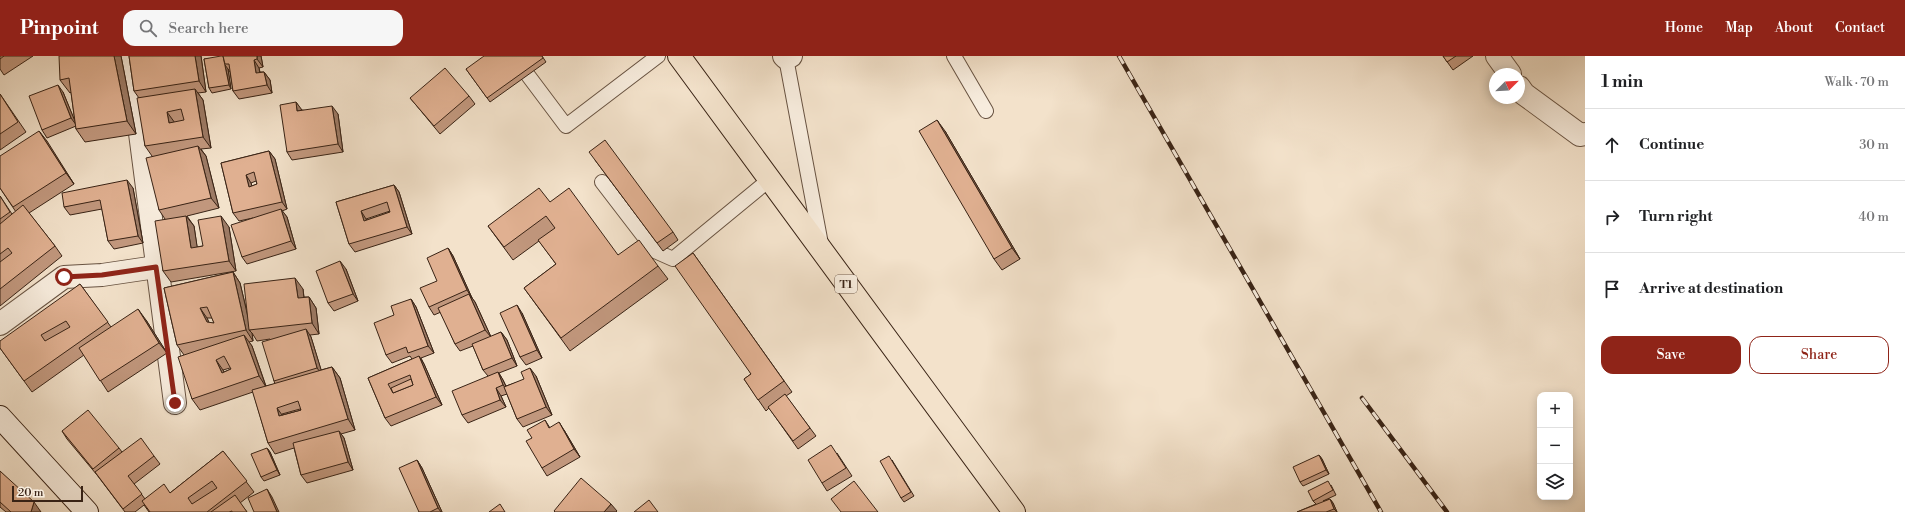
<!DOCTYPE html>
<meta charset="utf-8">
<style>
body{margin:0;font-family:"Libre Bodoni",serif;background:#f6f6f6;color:#202124}
.controls{position:absolute;right:12px;bottom:12px;display:grid;overflow:hidden;border-radius:8px;box-shadow:0 2px 10px #0003}
.controls button{width:36px;height:36px;display:grid;place-items:center;padding:0;border:0;border-bottom:1px solid #e0e0e0;background:#fff;color:#202124;font:20px sans-serif}
.compass{position:absolute;left:1489px;top:12px;width:36px;height:36px;border-radius:50%;background:#fff;box-shadow:0 2px 10px #0003;rotate:66deg}
.scale{position:absolute;left:12px;bottom:10px;width:71px;box-sizing:border-box;padding-left:4px;border:2px solid #392315;border-top:0;font-size:11px;line-height:14px;white-space:nowrap;color:#392315;-webkit-text-stroke:3px #f7ecdd;paint-order:stroke}
.stop{position:absolute;width:12px;height:12px;margin:-9px;border:3px solid #8f2418;border-radius:50%;background:#fff}
.stop.end{background:#8f2418;border-color:#fff;box-shadow:0 1px 4px #0008}
.list{margin:0;padding:0;list-style:none}
h2{display:flex;justify-content:space-between;align-items:center;height:52px;margin:0;padding:0 16px;font-size:17px}
h2 small{font-size:13px;font-weight:400;color:#757577}
.list li{display:grid;grid-template-columns:26px 1fr auto;gap:12px;align-items:center;box-sizing:border-box;height:72px;padding:0 16px;border-top:1px solid #e0e0e0}
.list b{display:block;font-size:15px;white-space:nowrap}
.list em{font-size:13px;font-style:normal;color:#757577}
.actions{display:flex;gap:8px;padding:12px 16px}
.actions a{flex:1;padding:9px 0;border:1px solid #8f2418;border-radius:12px;text-align:center;font-size:14px;color:#8f2418}
.actions .main{background:#8f2418;color:#fff}
.icon{flex:none;width:22px;height:22px;fill:none;stroke:currentColor;stroke-width:2;stroke-linecap:round;stroke-linejoin:round}
.map{position:relative;flex:none;width:1585px;height:456px;overflow:hidden}
header{display:flex;align-items:center;gap:24px;box-sizing:border-box;height:56px;padding:0 20px;background:#8f2418;color:#fff}
header strong{font-size:19px}
nav{display:flex;gap:22px;margin-inline-start:auto;font-size:14px}
.search{width:280px;height:36px;background:#f6f6f6;display:flex;align-items:center;gap:10px;box-sizing:border-box;padding:0 14px;border-radius:12px;color:#757577;font-size:15px}
main{display:flex}
aside{flex:1;background:#fff}
.map>svg:first-child{display:block}
.lines{fill:none;stroke-linecap:round;stroke-linejoin:round}
.lane-casing{stroke:#685342;stroke-width:16}
.street-casing{stroke:#685342;stroke-width:24}
.secondary-casing{stroke:#392315;stroke-width:24}
.highway-casing{stroke:#392315;stroke-width:24}
.lane{stroke:#f7ecdd;stroke-width:14}
.street{stroke:#f7ecdd;stroke-width:22}
.secondary{stroke:#f7ecdd;stroke-width:22}
.highway{stroke:#f3e2cb;stroke-width:22}
.rail-casing{stroke:#392315;stroke-width:4.5}
.rail{stroke:#f7ecdd;stroke-width:3;stroke-dasharray:9;stroke-linecap:butt}
.wall{fill:#c1977d;stroke:#392315;fill-rule:evenodd}
.shaded-wall{fill:#9d7b66;stroke:#392315}
.building{fill:#e0b091;stroke:#392315;fill-rule:evenodd}
.route{stroke:#8f2418;stroke-width:5}
.labels{text-anchor:middle;stroke-width:3;stroke-linejoin:round;paint-order:stroke}
.shield{fill:#f7ecdd;stroke:#725f51;stroke-width:1}
.shield-label{font-size:11px;font-weight:bold;fill:#392315}
</style>
<header>
<strong>Pinpoint</strong>
<div class="search"><svg class="icon" aria-label="search" viewBox="0 0 24 24"><circle cx="10" cy="10" r="6"/><path d="M15 15l6 6"/></svg>Search here</div>
<nav><a>Home</a><a>Map</a><a>About</a><a>Contact</a></nav>
</header>
<main>
<div class="map">
<svg width="1585" height="456" viewBox="0 0 1585 456">
<rect width="100%" height="100%" fill="#f3e2cb"/>
<filter id="stains"><feTurbulence type="fractalNoise" baseFrequency=".005" numOctaves="4"/><feColorMatrix values="0 0 0 0 .2 0 0 0 0 .09 0 0 0 0 .02 0 0 0 .5 -.17"/></filter>
<radialGradient id="worn" r=".72"><stop offset=".6" stop-color="#630" stop-opacity="0"/><stop offset="1" stop-color="#630" stop-opacity=".3"/></radialGradient>
<g class="lines">
<defs>
<g id="lane">
<path d="M954,0L986,55"/>
<path d="M786,2L821,188"/>
<path d="M521,10L566,70L658,0"/>
<path d="M602,126L655,195L673,203L769,124"/>
</g>
<g id="street">
<path d="M127,0L134,31L175,347"/>
<path d="M784,0L786,2L791,0"/>
<path d="M1497,0L1510,18"/>
<path d="M1519,31L1524,38L1580,79L1585,78"/>
<path d="M0,268L64,221L102,219L156,211"/>
</g>
<path id="secondary" d="M0,361L87,456"/>
<path id="highway" d="M679,0L1014,456"/>
</defs>
<use href="#lane" class="lane-casing"/>
<use href="#street" class="street-casing"/>
<use href="#secondary" class="secondary-casing"/>
<use href="#highway" class="highway-casing"/>
<use href="#lane" class="lane"/>
<use href="#street" class="street"/>
<use href="#secondary" class="secondary"/>
<use href="#highway" class="highway"/>
<defs>
<g id="rail">
<path d="M1119,0L1381,456"/>
<path d="M1362,342L1447,456"/>
</g>
</defs>
<use href="#rail" class="rail-casing"/>
<use href="#rail" class="rail"/>
</g>
<g class="wall">
<path d="M0,0H33L4,19L0,13Z"/>
<path d="M121,0L136,78L85,86L76,73V70L47,82L42,74L63,36L75,66L71,36L70,37L60,24Z"/>
<path d="M129,0H201L206,36L198,37L203,44L211,92L201,93L206,100L219,152L187,160L194,170L197,191L203,190L229,171L236,215L171,226L163,215L165,163L159,154L152,100L145,90L139,42L134,35Z"/>
<path d="M261,0L263,11L259,12L260,16H264L270,24L272,37L239,43L233,35L230,16L228,13L231,33L212,37L209,32L204,3Z"/>
<path d="M542,0L546,6L490,46L466,13Z"/>
<path d="M1443,0H1473L1453,14Z"/>
<path d="M0,38L26,76L0,94Z"/>
<path d="M469,40L475,48L440,78L416,49L410,42Z"/>
<path d="M296,46L301,54L338,58L343,96L292,104L287,96Z"/>
<path d="M39,75L74,128L29,157L55,190L62,200L0,250V140L12,158L16,156L0,132Z"/>
<path d="M945,75L1020,203L1002,214L994,203Z"/>
<path d="M269,95L275,103L287,153L282,155L287,161L296,193L247,208L242,201L253,162L239,165L233,157L221,107ZM256,125L257,128L252,130L251,127Z"/>
<path d="M595,104L673,176L678,184L663,195Z"/>
<path d="M394,129L399,136L412,178L355,196L349,188L336,146ZM390,155V156L367,164L366,163Z"/>
<path d="M133,132L143,187L114,193L108,185L102,153L70,159L64,151Z"/>
<path d="M550,146L618,199L658,210L668,223L570,295L524,232L556,208L539,185L513,204L488,170Z"/>
<path d="M448,192L453,200L472,242L475,246L491,281L501,276L507,284L517,310L499,317L503,324L506,330L536,320L552,359L523,371L517,363L507,338L501,340L506,351L468,367L462,359L488,320L483,314L473,290L460,295L455,288L441,256L434,259L429,251Z"/>
<path d="M693,197L792,336L786,340L816,380L798,393L769,352L766,355L744,323L751,318Z"/>
<path d="M346,213L358,245L334,255L328,247Z"/>
<path d="M233,216L240,227L248,260L303,233L304,241H309L316,252L319,278L310,279L311,281L321,314L332,311L340,322L355,374L341,378L344,382L353,414L307,427L301,419L294,392L275,398L268,387L253,336L200,354L192,343L184,299L177,289L164,232ZM207,262H212L214,267H209ZM252,277L257,285L270,283L274,325L275,328L266,330L252,290L249,286L253,285ZM230,312L231,313L224,316L223,314Z"/>
<path d="M80,228L111,271L146,264L167,297L108,336L84,299L32,336L0,292Z"/>
<path d="M411,243L416,251L434,297L421,302L424,308L442,349L391,370L385,362L368,322L412,303L410,300L392,307L386,299L394,259Z"/>
<path d="M522,257L542,302L526,309L520,301Z"/>
<path d="M545,364L550,372L564,374L580,401L547,420L542,412L532,382Z"/>
<path d="M62,375L119,392L122,396L154,400L160,408L134,428L145,443L170,437L223,395L254,436L240,447L247,456H149L144,449L135,456H125L97,419L67,383Z"/>
<path d="M267,392L270,396L280,419L264,425L261,421Z"/>
<path d="M837,397L852,420L827,435L822,427Z"/>
<path d="M1319,399L1322,403L1329,418L1303,430L1300,426Z"/>
<path d="M417,404L422,412L442,456H419Z"/>
<path d="M892,404L914,440L904,446L901,442Z"/>
<path d="M0,415L41,456H6L0,451Z"/>
<path d="M1331,429L1336,439L1323,445L1330,443L1333,447L1337,456H1297L1316,448L1313,445Z"/>
</g>
<g class="shaded-wall">
<path d="M114,0H121L136,78L127,65Z"/>
<path d="M195,0H201L206,36L199,25Z"/>
<path d="M257,0H261L263,11L257,3Z"/>
<path d="M254,4L259,12L261,25L256,17Z"/>
<path d="M225,9L228,13L231,33L229,29Z"/>
<path d="M264,16L270,24L272,37L267,29Z"/>
<path d="M58,29L63,36L77,70L71,62Z"/>
<path d="M195,33L203,44L211,92L203,81Z"/>
<path d="M296,46L302,54L297,55Z"/>
<path d="M332,50L338,58L343,96L338,88Z"/>
<path d="M167,56L175,67H169Z"/>
<path d="M937,64L945,75L1020,203L1012,192Z"/>
<path d="M39,75L47,85L74,128L66,117Z"/>
<path d="M198,90L206,100L219,152L211,142Z"/>
<path d="M269,95L275,103L287,153L282,146Z"/>
<path d="M246,119L251,127L255,139L249,131Z"/>
<path d="M127,124L133,132L143,187L138,180Z"/>
<path d="M394,129L399,136L412,178L407,171Z"/>
<path d="M281,153L287,161L296,193L291,185Z"/>
<path d="M361,155L366,163L370,173L364,165Z"/>
<path d="M186,160L194,170L199,203L191,192Z"/>
<path d="M221,160L229,171L236,215L229,205Z"/>
<path d="M448,192L453,200L472,242L467,234Z"/>
<path d="M340,205L346,213L358,245L353,238Z"/>
<path d="M233,216L240,227L251,274H249L252,277L253,285L246,274Z"/>
<path d="M295,222L303,233L305,253L298,242Z"/>
<path d="M469,238L475,246L491,281L485,274Z"/>
<path d="M309,241L316,252L319,278L312,267Z"/>
<path d="M411,243L416,251L434,297L428,290Z"/>
<path d="M517,249L522,257L542,302L537,294Z"/>
<path d="M200,252L207,262L214,277L207,266Z"/>
<path d="M138,253L146,264L167,297L159,287Z"/>
<path d="M306,273L311,281L323,320L317,312Z"/>
<path d="M501,276L507,284L517,310L512,302Z"/>
<path d="M244,279L252,290L266,331L259,320Z"/>
<path d="M419,300L424,308L442,349L436,341Z"/>
<path d="M216,304L223,314L230,328L222,317Z"/>
<path d="M332,311L340,322L355,374L348,363Z"/>
<path d="M530,312L536,320L552,359L546,351Z"/>
<path d="M498,316L503,324L509,337L503,329Z"/>
<path d="M496,332L501,340L506,351L500,344Z"/>
<path d="M277,352L285,363L279,360Z"/>
<path d="M559,366L564,374L580,401L574,393Z"/>
<path d="M339,375L344,382L353,414L348,406Z"/>
<path d="M267,392L270,396L280,419L277,414Z"/>
<path d="M1319,399L1322,403L1329,418L1326,414Z"/>
<path d="M417,404L422,412L442,456H441L438,452Z"/>
<path d="M267,433L272,441L279,456H277Z"/>
<path d="M1330,443L1333,447L1337,456L1334,453Z"/>
<path d="M34,446L41,456H31Z"/>
<path d="M611,448L617,455L616,456H604Z"/>
</g>
<g class="building">
<path d="M0,0H4L0,3Z"/>
<path d="M59,0H114L127,65L76,73L69,22L60,24Z"/>
<path d="M129,0H195L199,25L134,35Z"/>
<path d="M221,0H223L229,29L209,32L204,3Z"/>
<path d="M223,0H257V3L254,4L256,17L264,16L267,29L233,35L229,8H225Z"/>
<path d="M484,0H542L543,2L487,42L466,13Z"/>
<path d="M1443,0H1456L1447,6Z"/>
<path d="M445,12L469,40L434,70L410,42Z"/>
<path d="M58,29L71,62L42,74L29,40Z"/>
<path d="M195,33L203,81L145,90L137,42ZM181,53L184,64L169,67L167,56Z"/>
<path d="M0,38L18,66L0,78Z"/>
<path d="M296,46L297,55L332,50L338,88L287,96L280,49Z"/>
<path d="M937,64L1012,192L994,203L919,75Z"/>
<path d="M39,75L66,117L13,151L0,132V100Z"/>
<path d="M605,84L673,176L657,187L589,96Z"/>
<path d="M198,90L211,142L159,154L146,102Z"/>
<path d="M269,95L282,146L233,157L221,107ZM254,116L257,128L249,131L246,119Z"/>
<path d="M127,124L138,180L108,185L100,144L64,151L62,137Z"/>
<path d="M394,129L407,171L349,188L336,146ZM387,146L390,156L364,165L361,155Z"/>
<path d="M539,132L550,146L569,132L618,199L639,184L658,210L561,282L524,232L556,208L538,184L555,172L546,160L504,191L488,170Z"/>
<path d="M0,140L10,156L0,163Z"/>
<path d="M23,149L55,190L0,233V206L12,197L8,192L0,198V168Z"/>
<path d="M281,153L291,185L242,201L231,169Z"/>
<path d="M186,160L191,192L203,190L198,164L221,160L229,205L163,215L155,165Z"/>
<path d="M448,192L467,234L429,251L420,232L437,225L427,202Z"/>
<path d="M693,197L784,325L758,344L744,323L751,318L675,210Z"/>
<path d="M340,205L353,238L328,247L316,215Z"/>
<path d="M233,216L246,274L177,289L164,232ZM207,251L214,267L207,266L200,252Z"/>
<path d="M295,222L298,242L309,241L312,267L249,274L244,228Z"/>
<path d="M80,228L108,266L24,325L0,292V285ZM66,265L70,271L45,285L41,279Z"/>
<path d="M469,238L485,274L455,288L438,252Z"/>
<path d="M411,243L428,290L408,297L406,291L386,299L374,267L394,259L391,250Z"/>
<path d="M517,249L537,294L520,301L500,257Z"/>
<path d="M138,253L159,287L100,325L79,292Z"/>
<path d="M306,273L317,312L274,325L262,286Z"/>
<path d="M501,276L512,302L483,314L472,288Z"/>
<path d="M244,279L259,320L192,343L178,301ZM224,300L231,313L222,317L216,304Z"/>
<path d="M419,300L436,341L385,362L368,322ZM410,319L413,329L393,337L388,328Z"/>
<path d="M332,311L348,363L268,387L252,334ZM298,345L301,354L279,360L277,352Z"/>
<path d="M530,312L546,351L517,363L504,331L524,323L521,316Z"/>
<path d="M498,316L503,329L496,332L500,344L462,359L452,335Z"/>
<path d="M411,323L413,329L393,337L391,332Z"/>
<path d="M785,338L810,372L793,385L768,351Z"/>
<path d="M300,353L301,354L282,359V358Z"/>
<path d="M88,354L119,392L93,413L62,375Z"/>
<path d="M545,364L549,372L559,366L574,393L542,412L526,385L532,382L527,374Z"/>
<path d="M339,375L348,406L301,419L293,387Z"/>
<path d="M141,382L154,400L128,420L142,438L123,453L95,416Z"/>
<path d="M831,389L846,412L822,427L808,404Z"/>
<path d="M267,392L277,414L261,421L251,398Z"/>
<path d="M223,395L247,425L207,456H150L142,445L164,428L170,437ZM212,425L217,432L192,448L188,442Z"/>
<path d="M1319,399L1326,414L1300,426L1293,411Z"/>
<path d="M889,400L911,436L901,442L880,405Z"/>
<path d="M417,404L438,452L430,456H419L399,412Z"/>
<path d="M0,415L34,446L31,456H11L0,446Z"/>
<path d="M581,422L611,448L604,456H555L554,455Z"/>
<path d="M854,425L878,456H841L831,443Z"/>
<path d="M1328,425L1333,434L1313,445L1308,435Z"/>
<path d="M267,433L277,456H254L248,442Z"/>
<path d="M235,439L247,456H232V455L229,456H211Z"/>
<path d="M1330,443L1334,453L1326,456H1297Z"/>
<path d="M649,444L658,456H634Z"/>
<path d="M500,448L505,456H489Z"/>
</g>
<g class="lines">
<path class="route" d="M64,221L102,219L156,211L175,347"/>
</g>
<g class="labels">
<rect class="shield" x="835" y="219" width="22" height="18" rx="3"/>
<g class="shield-label">
<text x="846" y="232">T1</text>
</g>
</g>
<rect width="100%" height="100%" filter="url(#stains)"/>
<rect width="100%" height="100%" fill="url(#worn)"/>
</svg>
<div class="controls">
<button>+</button>
<button>−</button>
<button><svg class="icon" aria-label="layers" viewBox="0 0 24 24"><path d="M12 4l9 5-9 5-9-5zM3 14l9 5 9-5"/></svg></button>
</div>
<svg class="compass" viewBox="-18 -18 36 36"><path d="M0-13l5 13h-10z" fill="#e53935"/><path d="M0 13l5-13h-10z" fill="#757577"/></svg>
<div class="scale">20 m</div>
<div class="stop" style="left:64px;top:221px"></div>
<div class="stop end" style="left:175px;top:347px"></div>
</div>
<aside>
<h2>1 min<small>Walk · 70 m</small></h2>
<ul class="list">
<li><svg class="icon" aria-label="ahead" viewBox="0 0 24 24"><path d="M12 20V5M6 11l6-6 6 6"/></svg><div><b>Continue</b></div><em>30 m</em></li>
<li><svg class="icon" aria-label="right" viewBox="0 0 24 24"><path d="M7 20v-9h11M14 6l5 5-5 5"/></svg><div><b>Turn right</b></div><em>40 m</em></li>
<li><svg class="icon" aria-label="arrive" viewBox="0 0 24 24"><path d="M6 21V4h12l-3 4 3 4H6"/></svg><div><b>Arrive at destination</b></div></li>
</ul>
<div class="actions"><a class="main">Save</a><a>Share</a></div>
</aside>
</main>
